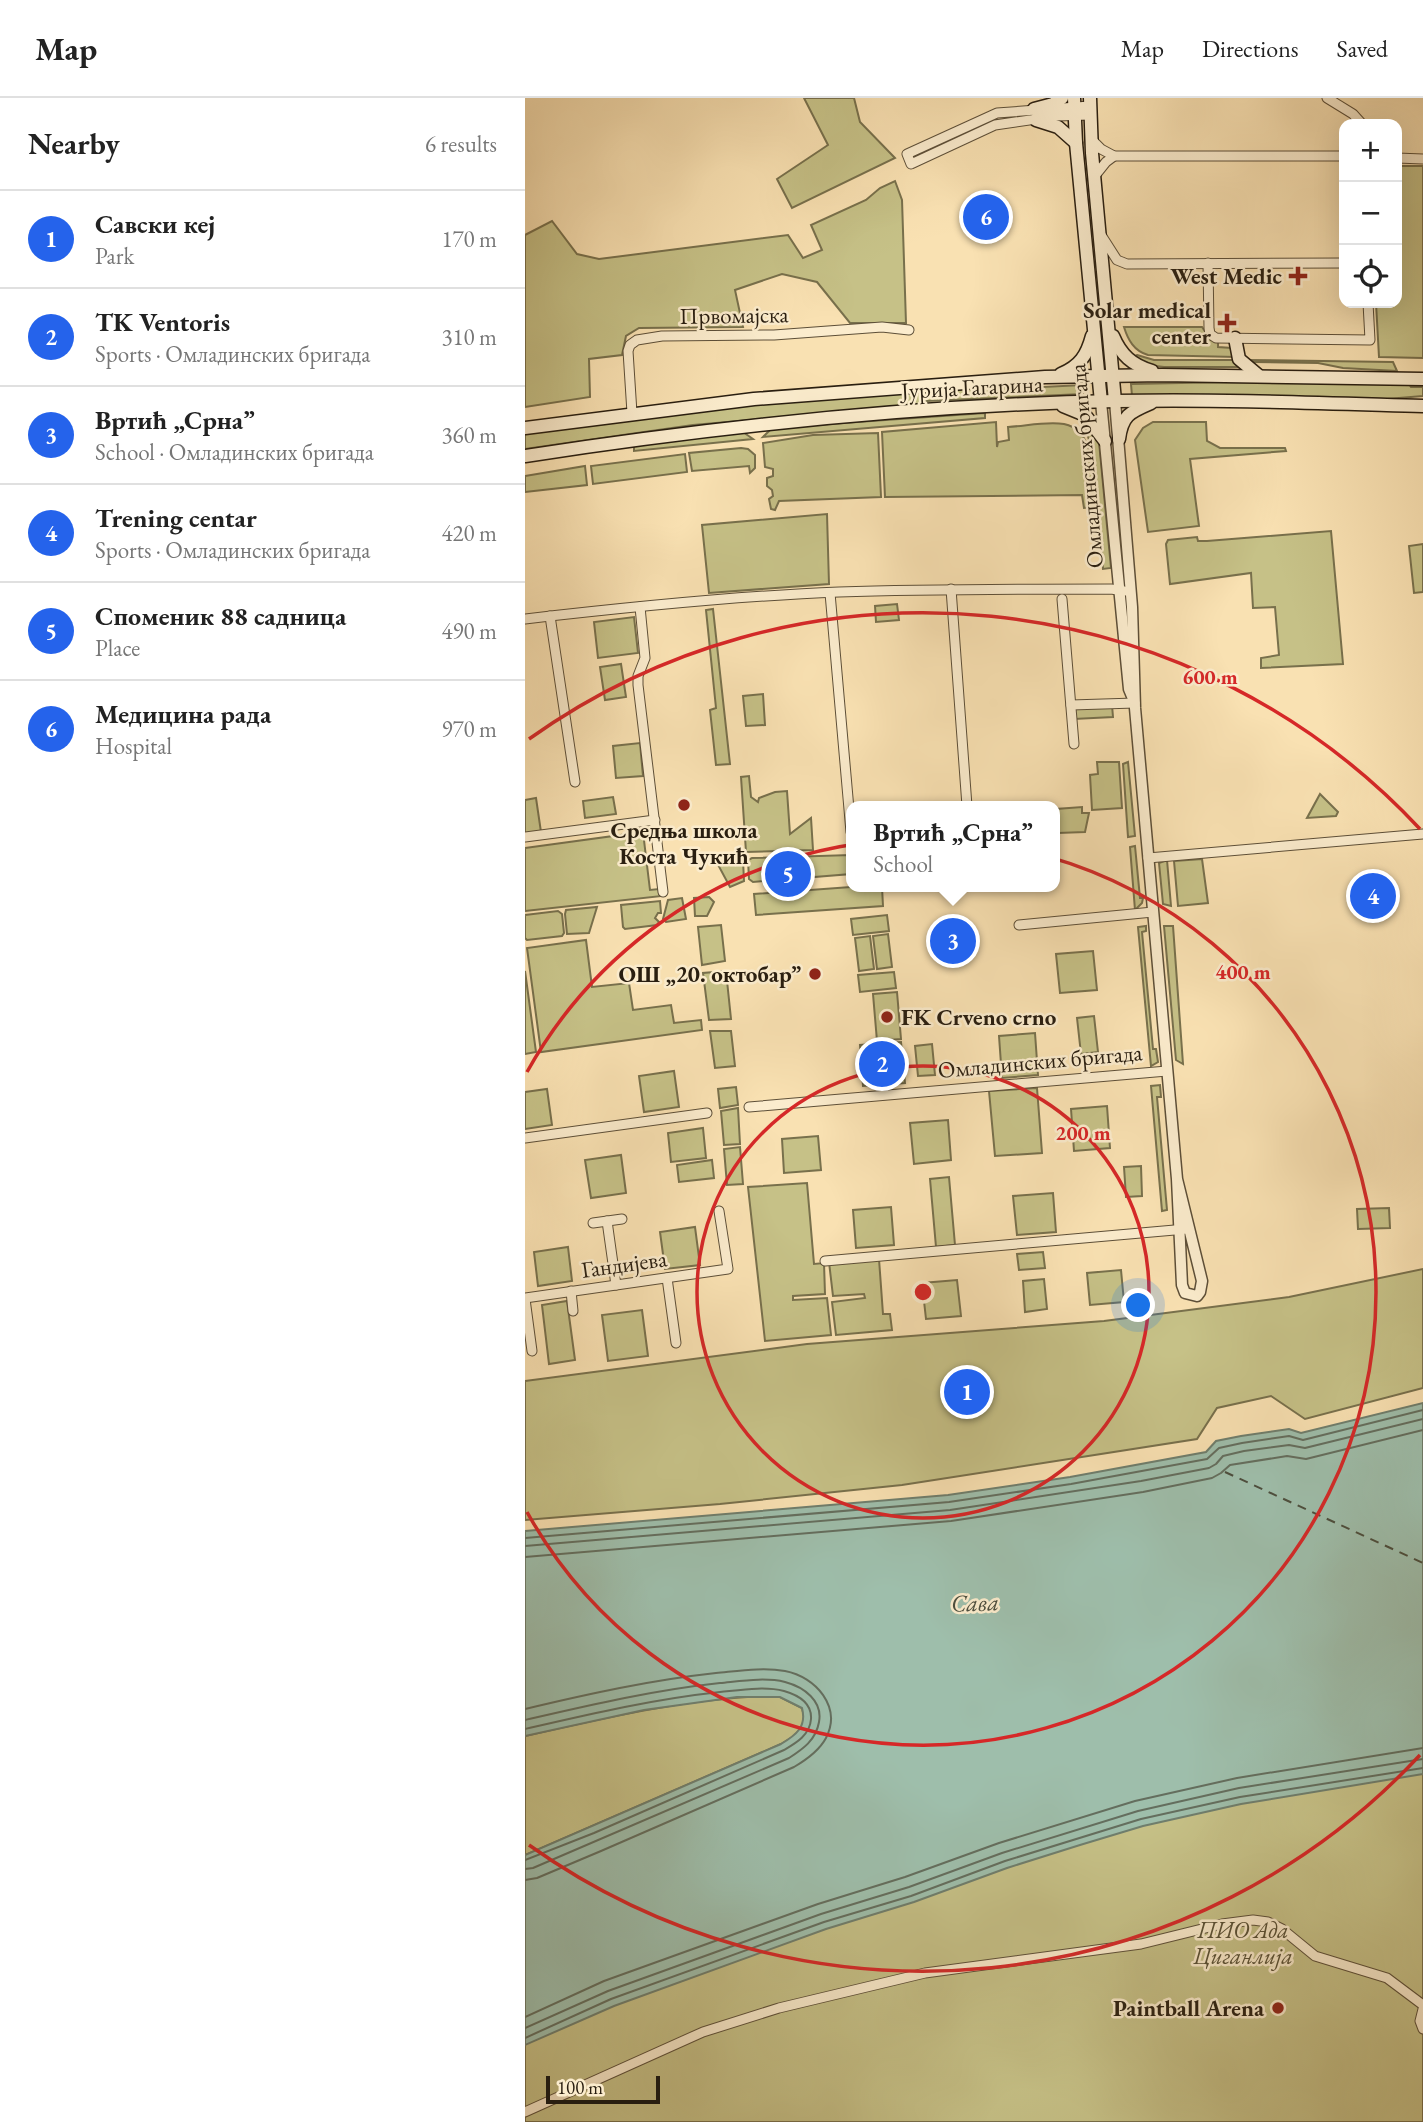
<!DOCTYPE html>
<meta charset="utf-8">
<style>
body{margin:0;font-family:"EB Garamond",serif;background:#f6f6f6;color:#222}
.controls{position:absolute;right:21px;top:21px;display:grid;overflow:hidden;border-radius:14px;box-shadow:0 7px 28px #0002}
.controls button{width:63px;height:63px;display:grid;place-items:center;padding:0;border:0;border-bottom:2px solid #e0e0e0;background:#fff;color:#222;font:35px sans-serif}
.scale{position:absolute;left:21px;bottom:18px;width:114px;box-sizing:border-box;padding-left:7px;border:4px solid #291e10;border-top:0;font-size:19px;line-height:24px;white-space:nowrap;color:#291e10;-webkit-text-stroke:5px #fbeccd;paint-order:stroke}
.you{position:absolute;left:614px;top:1208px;width:24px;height:24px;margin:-18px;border:5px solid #fff;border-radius:50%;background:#1a73e8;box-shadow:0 0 0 10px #1a73e833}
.badge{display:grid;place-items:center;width:46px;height:46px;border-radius:50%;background:#2563eb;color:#fff;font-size:23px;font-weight:700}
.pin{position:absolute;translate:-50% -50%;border:4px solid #fff;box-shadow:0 2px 7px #0006}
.popup{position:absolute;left:321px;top:703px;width:214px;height:91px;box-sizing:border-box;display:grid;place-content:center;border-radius:14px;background:#fff;filter:drop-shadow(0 2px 5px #0005);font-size:23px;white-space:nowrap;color:#767676}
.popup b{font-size:26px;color:#222}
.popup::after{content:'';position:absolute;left:50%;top:100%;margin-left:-14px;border:14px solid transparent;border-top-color:#fff}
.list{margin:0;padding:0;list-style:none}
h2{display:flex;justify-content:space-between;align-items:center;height:91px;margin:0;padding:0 28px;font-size:30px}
h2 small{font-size:23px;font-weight:400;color:#767676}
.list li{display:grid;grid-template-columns:46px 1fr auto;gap:21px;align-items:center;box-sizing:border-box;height:98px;padding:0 28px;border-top:2px solid #e0e0e0}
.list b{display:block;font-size:26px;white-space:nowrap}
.list p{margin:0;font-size:23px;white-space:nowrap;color:#767676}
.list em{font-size:23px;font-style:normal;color:#767676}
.icon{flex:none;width:38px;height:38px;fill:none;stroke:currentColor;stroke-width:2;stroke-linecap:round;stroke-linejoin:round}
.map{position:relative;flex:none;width:898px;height:2024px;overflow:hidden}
header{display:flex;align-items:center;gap:42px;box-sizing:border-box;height:98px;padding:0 35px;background:#fff;border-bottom:2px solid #e0e0e0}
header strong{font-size:33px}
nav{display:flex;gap:38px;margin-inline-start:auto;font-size:24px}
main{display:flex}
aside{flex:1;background:#fff}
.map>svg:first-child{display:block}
.green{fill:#c6c187;stroke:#78704c;stroke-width:2}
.water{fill:#9ebeab;stroke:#6f7e6d;stroke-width:2}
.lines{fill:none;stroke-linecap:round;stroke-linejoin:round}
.shore{stroke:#646e5e;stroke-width:2}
.ferry{stroke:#4c4e3e;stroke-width:2;stroke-dasharray:9 7;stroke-linecap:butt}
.minor-casing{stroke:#5d4f38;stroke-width:11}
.tertiary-casing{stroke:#5d4f38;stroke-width:13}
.secondary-casing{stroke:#291e10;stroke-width:15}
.minor{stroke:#fbeccd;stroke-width:9}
.tertiary{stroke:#fbeccd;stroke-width:10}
.secondary{stroke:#fbeccd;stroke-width:12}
.ring{fill:none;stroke:#d62828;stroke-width:3.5}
.poi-dot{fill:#8f2418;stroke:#fbeccd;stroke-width:2.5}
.labels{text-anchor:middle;stroke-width:5;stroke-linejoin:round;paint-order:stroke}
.poi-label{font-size:23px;font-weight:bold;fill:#291e10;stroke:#fbeccd;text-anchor:end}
.street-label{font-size:23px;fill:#291e10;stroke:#fbeccd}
.park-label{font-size:23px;font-style:italic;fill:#584f34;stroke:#fbeccd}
.water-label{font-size:24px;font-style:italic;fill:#4c4e3e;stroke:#fbeccd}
.centre{fill:#d62828;stroke:#fbeccd;stroke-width:3.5}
.ring-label{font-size:21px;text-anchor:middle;font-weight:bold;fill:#d62828;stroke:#fbeccd;stroke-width:5;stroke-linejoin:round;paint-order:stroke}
</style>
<header>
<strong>Map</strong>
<nav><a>Map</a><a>Directions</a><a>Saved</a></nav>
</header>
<main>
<aside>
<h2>Nearby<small>6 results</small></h2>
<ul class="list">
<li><span class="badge">1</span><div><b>Савски кеј</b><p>Park</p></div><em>170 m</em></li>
<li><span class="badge">2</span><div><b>TK Ventoris</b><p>Sports · Омладинских бригада</p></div><em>310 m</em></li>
<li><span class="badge">3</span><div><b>Вртић „Срна”</b><p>School · Омладинских бригада</p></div><em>360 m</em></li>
<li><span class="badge">4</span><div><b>Trening centar</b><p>Sports · Омладинских бригада</p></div><em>420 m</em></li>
<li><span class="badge">5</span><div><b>Споменик 88 садница</b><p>Place</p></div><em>490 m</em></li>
<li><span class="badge">6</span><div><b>Медицина рада</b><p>Hospital</p></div><em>970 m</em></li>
</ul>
</aside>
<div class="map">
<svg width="898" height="2024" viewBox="0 0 898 2024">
<rect width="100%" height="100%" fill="#f9e1b2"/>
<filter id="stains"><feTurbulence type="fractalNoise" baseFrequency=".00286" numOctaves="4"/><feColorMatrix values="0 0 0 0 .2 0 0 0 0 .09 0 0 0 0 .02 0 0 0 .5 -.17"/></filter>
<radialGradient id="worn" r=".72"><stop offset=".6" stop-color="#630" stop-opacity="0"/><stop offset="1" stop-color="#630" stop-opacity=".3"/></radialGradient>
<g class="green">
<path d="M279,0H329L335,24L370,60L267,110L252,81L303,47Z"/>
<path d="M872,68H898V260L854,259L851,205H872Z"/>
<path d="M370,83L377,102L381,225H325L292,184L257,176L210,192L218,229L114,230L101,238L97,257L64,261L65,299L0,309V137L27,123L52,156L74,161L263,137L278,160L297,152L286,127L341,102L355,90Z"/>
<path d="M599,229H677L686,242L693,243V249L707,250L711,259L623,257C609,253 603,242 599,229Z"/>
<path d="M612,257L629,262H712L719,269H639L622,267L607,260Z"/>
<path d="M723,262L868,264L872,273L818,270L793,265L728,264Z"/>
<path d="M706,284L884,286L886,289H898V298L862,301L607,298L606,286Z"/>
<path d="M495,286L497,290L558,287V296L402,303L386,308L168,327L0,351V335L234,306Z"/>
<path d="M460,315V320L238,339L247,330Z"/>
<path d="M563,323L574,344L586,470L578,471L568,356L560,328Z"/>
<path d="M471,324L472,349L473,344L484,342L483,329C501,328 522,323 539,326C573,333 567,383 568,409L559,410L557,397L360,399L357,334Z"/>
<path d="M628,324H681L682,343L695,350H760L761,353L665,361L674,428L623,434L610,342L618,330Z"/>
<path d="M218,334L228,341L109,353V348Z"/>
<path d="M353,335L356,399L254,403L250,412L246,411L244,401L248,398L247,392L242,388V380L248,378V371L240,369L238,345L288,337Z"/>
<path d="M216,350L223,351L230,357V370L225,375L224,368L167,373L164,355Z"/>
<path d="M160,356L162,374L68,386L66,368Z"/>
<path d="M60,368L62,387L0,394V378Z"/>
<path d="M302,416L304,486L184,495L177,427Z"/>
<path d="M806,433L818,566L736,570V560L754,557L750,509L728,510L726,475L645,486L641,446L643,442L672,439L673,443H682Z"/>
<path d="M898,446V494L889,495L884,448Z"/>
<path d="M372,506L374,522L351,524L350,508Z"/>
<path d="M188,511L205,666L191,667L185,612L191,610L181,512Z"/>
<path d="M109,519L113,555L73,560L69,524Z"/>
<path d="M96,566L101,599L80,602L75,569Z"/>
<path d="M238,596L240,627L221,628L218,598Z"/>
<path d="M587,607L588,619L549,621L548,609Z"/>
<path d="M115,645L118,678L91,680L88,648Z"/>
<path d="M572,664H594L597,710L567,712L565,677L573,676Z"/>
<path d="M603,664L610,738L603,739L598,666Z"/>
<path d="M224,678L226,699L233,704L234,700L250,694L262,693L265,736L286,720L288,752L221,754L216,679Z"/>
<path d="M795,696L813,714L811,718L782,720Z"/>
<path d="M88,699L91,716L60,720L58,703Z"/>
<path d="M11,700L16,734L0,736V702Z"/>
<path d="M557,709V715H564L560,734L533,735L531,711Z"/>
<path d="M118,734L125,792L134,791L137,798L0,813V750Z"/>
<path d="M610,748L615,800H618L617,805L610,812L605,749Z"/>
<path d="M326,757V776L228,784L224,781L223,762L227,760Z"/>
<path d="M677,761L683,805L653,808L649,763Z"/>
<path d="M218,762L219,783L205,789L191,763Z"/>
<path d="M642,762L646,808L638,806L634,765Z"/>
<path d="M326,789H357L358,808L231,817L229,796Z"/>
<path d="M184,799L189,804L182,818H170L169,800Z"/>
<path d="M157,800L161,821L141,824L138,821L143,802Z"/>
<path d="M135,803L136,815H133L130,820L134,824L132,827L100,831L98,829L96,807Z"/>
<path d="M72,809L64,835L42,836L40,816L41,812Z"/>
<path d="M33,813L37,816L39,835L37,838L2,842L0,840V817Z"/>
<path d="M362,817L364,833L328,837L326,821Z"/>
<path d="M196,827L200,863L177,867L173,829Z"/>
<path d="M621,828V833L617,834L628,951H631L633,964L626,968L613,829Z"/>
<path d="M639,828H648L658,966L651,962Z"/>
<path d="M363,836L367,869L352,871L348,838Z"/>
<path d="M345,838L349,871L334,873L330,840Z"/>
<path d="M61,842L67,889L104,885L108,912L146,907L149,925L176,922L177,932L16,954L2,850Z"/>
<path d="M568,853L572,892L535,895L531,856Z"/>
<path d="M0,873L11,954L0,956Z"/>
<path d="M201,873L206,921L184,922L178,875Z"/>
<path d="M369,874L371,890L335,894L333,877Z"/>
<path d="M372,894L376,941L352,943L348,896Z"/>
<path d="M569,918L573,954L556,956L552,920Z"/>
<path d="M185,933H206L210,968L190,970Z"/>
<path d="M510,935L513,977L477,980L474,938Z"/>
<path d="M376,944L380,985L338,988L335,947Z"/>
<path d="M407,946L410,977L393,978L390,948Z"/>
<path d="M149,973L154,1009L119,1014L114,978Z"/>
<path d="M635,987L636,999H632L642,1112L637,1113L626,988Z"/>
<path d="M211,989L213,1007L195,1010L193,991Z"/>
<path d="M512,990L517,1055L470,1058L464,993Z"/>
<path d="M22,991L27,1027L0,1031V994Z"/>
<path d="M582,1008L585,1050L549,1053L546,1011Z"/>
<path d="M213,1010L215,1046L199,1047L196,1013Z"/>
<path d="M423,1022L426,1062L389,1066L385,1025Z"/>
<path d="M178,1030L181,1060L146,1064L143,1035Z"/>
<path d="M293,1038L296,1072L259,1075L257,1041Z"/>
<path d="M215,1049L218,1086L202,1087L199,1051Z"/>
<path d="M96,1057L101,1095L66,1100L60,1062Z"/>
<path d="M187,1062L189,1080L154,1084L152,1067Z"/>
<path d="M616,1068L617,1098L601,1099L599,1069Z"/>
<path d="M424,1079L430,1147L411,1149L405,1081Z"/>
<path d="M282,1085L289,1166L299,1165L300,1196L268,1198V1202L302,1200L306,1237L240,1243L223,1089Z"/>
<path d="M528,1095L531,1134L492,1137L488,1098Z"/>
<path d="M366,1109L369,1147L331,1150L328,1112Z"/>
<path d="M864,1110L865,1130L833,1131L832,1111Z"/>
<path d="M170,1129L175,1167L140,1171L135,1134Z"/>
<path d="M43,1149L47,1183L13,1188L9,1154Z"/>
<path d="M518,1154L520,1170L494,1172L492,1156Z"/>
<path d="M354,1161L358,1216H365L367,1232L311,1237L307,1204L340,1200L339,1196L308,1198L304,1164Z"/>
<path d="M898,1171V1290L780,1321L746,1298L692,1310L672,1341L377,1387L195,1406L0,1422V1283L282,1246L579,1223L764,1199Z"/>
<path d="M596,1172L599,1204L565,1207L562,1175Z"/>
<path d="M519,1181L522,1211L500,1214L498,1183Z"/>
<path d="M432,1182L436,1218L401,1221L397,1185Z"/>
<path d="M42,1203L50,1262L24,1266L17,1207Z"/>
<path d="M117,1212L123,1258L83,1263L77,1217Z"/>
<path d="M236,1598L255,1599L277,1610L279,1619L277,1629L269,1638L256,1646L0,1757V1638C78,1620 155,1602 236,1598Z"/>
<path d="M898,1615V2024H0V1912Z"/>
</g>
<path class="water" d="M898,1305V1676L716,1706L618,1728L555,1747L482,1770L389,1804L301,1831L89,1908L0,1947V1757L256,1646C271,1637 282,1629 277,1610L255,1599H212L119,1612L0,1638V1433L423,1397L545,1379L681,1354L691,1343L716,1338L764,1331L776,1335Z"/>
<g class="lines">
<g class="shore">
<path d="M0,1440L424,1404L546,1386L682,1361L694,1350L717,1345L764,1338L778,1342L898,1312"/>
<path d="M0,1448L425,1412L616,1383L684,1370L691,1366L698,1358L719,1353L764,1347L780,1350L898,1321"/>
<path d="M0,1459L426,1423L618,1394L687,1380L696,1375L705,1367L762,1358L781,1361L898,1332"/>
<path d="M0,1611C63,1596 126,1582 191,1575C213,1573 238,1569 260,1573C291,1579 317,1609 301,1640C294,1653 281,1662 269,1669L76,1753L12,1780L0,1782"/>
<path d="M0,1622C65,1607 129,1592 195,1585C216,1583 240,1579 260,1584C279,1589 298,1603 294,1624C291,1642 278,1651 264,1660L8,1770L0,1771"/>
<path d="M0,1631C65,1616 129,1601 195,1594C215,1592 239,1588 259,1593C273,1597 287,1605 286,1621C285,1637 271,1645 259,1652L69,1735L0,1762"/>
<path d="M0,1919L79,1883L293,1806L380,1779L474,1745L610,1703L712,1680L898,1650"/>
<path d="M0,1930L83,1893L296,1816L384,1789L477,1755L613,1713L714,1690L898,1661"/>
<path d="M0,1940L86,1901L299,1824L386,1798L480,1763L616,1721L715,1699L898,1670"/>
</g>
<path class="ferry" d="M700,1374L898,1465"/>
<defs>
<g id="minor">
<path d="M802,0L828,16L837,26"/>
<path d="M565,8L472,15L382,56L386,66L470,27L532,18L565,17"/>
<path d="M566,41L576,51L589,58H819"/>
<path d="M872,60L898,61"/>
<path d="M569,79L581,64L589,58"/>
<path d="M576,137L592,162L602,166L819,165"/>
<path d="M683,165L684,230L685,236L691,240L845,242L843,205"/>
<path d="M107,315L103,253L105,247L112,242L137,238L249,237L357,229L384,232"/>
<path d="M426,491L442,708"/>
<path d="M305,495L326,734"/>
<path d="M537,501L549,646"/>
<path d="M115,509L120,560L113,578V587L138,794"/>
<path d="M25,518L50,684"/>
<path d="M0,521C104,509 209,498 314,494C404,491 495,491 586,491L599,493"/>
<path d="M546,607L610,605"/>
<path d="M0,739L130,722"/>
<path d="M623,760L898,736"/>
<path d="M494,827L628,814"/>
<path d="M224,1009L642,973"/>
<path d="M0,1040L182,1015"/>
<path d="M82,1123L91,1187"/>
<path d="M68,1125L97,1121"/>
<path d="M300,1163L661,1131"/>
<path d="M142,1180L151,1245"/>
<path d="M46,1193L48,1213"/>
<path d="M0,1200L203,1171L194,1113"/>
<path d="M0,1201L7,1253"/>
<path d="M898,1911L895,1923L898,1931"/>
<path d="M0,2014L178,1934L254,1910L400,1875L616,1846L697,1826L728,1822L743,1824L757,1831L790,1858L862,1880L898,1907"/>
</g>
<g id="tertiary">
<path d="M590,303L607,509L610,610L652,1081L657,1187L660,1195L672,1198L675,1194L677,1183L652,1081"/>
<path d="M576,304L604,591L609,603"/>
</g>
<g id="secondary">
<path d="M549,0L551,45L576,304"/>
<path d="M565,0L567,55L590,303"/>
<path d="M509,11L528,6L537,0"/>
<path d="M511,22L533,29L551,45"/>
<path d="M588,238C596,257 607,267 627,273"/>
<path d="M710,240L714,261L733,277"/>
<path d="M536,276C555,268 562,257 567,238"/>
<path d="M538,308L560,317L580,343"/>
<path d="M0,330L229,301L520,279L637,277L898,281"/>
<path d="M594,341C597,317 605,314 626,305"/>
<path d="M0,358C195,328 393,307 591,303C693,301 796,305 898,308"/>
</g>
</defs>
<use href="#minor" class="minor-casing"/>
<use href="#tertiary" class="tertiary-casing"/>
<use href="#secondary" class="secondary-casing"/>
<use href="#minor" class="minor"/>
<use href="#tertiary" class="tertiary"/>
<use href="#secondary" class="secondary"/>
</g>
<g class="ring">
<circle cx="398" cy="1194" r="226"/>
<path d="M2 974A453 453 0 1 1 2 1414"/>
<path d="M895 1657A679 679 0 0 1 4 1747M4 641A679 679 0 0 1 895 731"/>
</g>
<g class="poi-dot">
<path d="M769.5 167.5h7v7h7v7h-7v7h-7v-7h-7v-7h7z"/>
<path d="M698.5 214.5h7v7h7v7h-7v7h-7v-7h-7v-7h7z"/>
<circle cx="159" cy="707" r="7"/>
<circle cx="290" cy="876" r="7"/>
<circle cx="362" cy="919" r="7"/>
<circle cx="753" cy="1910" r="7"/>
</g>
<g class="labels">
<g class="poi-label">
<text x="757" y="186">West Medic</text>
<text x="686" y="220">Solar medical<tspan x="686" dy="26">center</tspan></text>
<text x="159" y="740" text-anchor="middle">Средња школа<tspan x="159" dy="26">Коста Чукић</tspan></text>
<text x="276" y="884">ОШ „20. октобар”</text>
<text x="376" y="927" text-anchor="start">FK Crveno crno</text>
<text x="739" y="1918">Paintball Arena</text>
</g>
<g class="street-label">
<text transform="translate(209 217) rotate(-1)" y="8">Првомајска</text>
<text transform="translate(447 289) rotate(-3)" y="8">Јурија Гагарина</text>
<text transform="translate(561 368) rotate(-95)" y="8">Омладинских бригада</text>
<text transform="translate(515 963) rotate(-5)" y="8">Омладинских бригада</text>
<text transform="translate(99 1166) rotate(-8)" y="8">Гандијева</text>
</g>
<g class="park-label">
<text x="718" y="1840">ПИО Ада<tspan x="718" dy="26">Циганлија</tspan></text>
</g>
<g class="water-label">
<text transform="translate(450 1505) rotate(-2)" y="8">Сава</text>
</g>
</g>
<circle cx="398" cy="1194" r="10" class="centre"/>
<g class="ring-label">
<text x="685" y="586">600 m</text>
<text x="718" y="881">400 m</text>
<text x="558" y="1042">200 m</text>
</g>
<rect width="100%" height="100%" filter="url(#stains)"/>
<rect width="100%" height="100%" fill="url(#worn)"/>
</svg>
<div class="controls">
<button>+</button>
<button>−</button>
<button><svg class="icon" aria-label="locate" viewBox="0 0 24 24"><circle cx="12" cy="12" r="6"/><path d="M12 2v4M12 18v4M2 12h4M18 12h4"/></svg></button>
</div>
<div class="scale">100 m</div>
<div class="you"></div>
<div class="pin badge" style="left:442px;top:1294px">1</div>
<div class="pin badge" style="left:357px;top:966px">2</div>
<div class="pin badge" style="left:428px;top:843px">3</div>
<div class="popup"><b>Вртић „Срна”</b>School</div>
<div class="pin badge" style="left:848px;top:798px">4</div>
<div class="pin badge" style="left:263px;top:776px">5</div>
<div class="pin badge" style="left:461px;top:119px">6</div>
</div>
</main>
